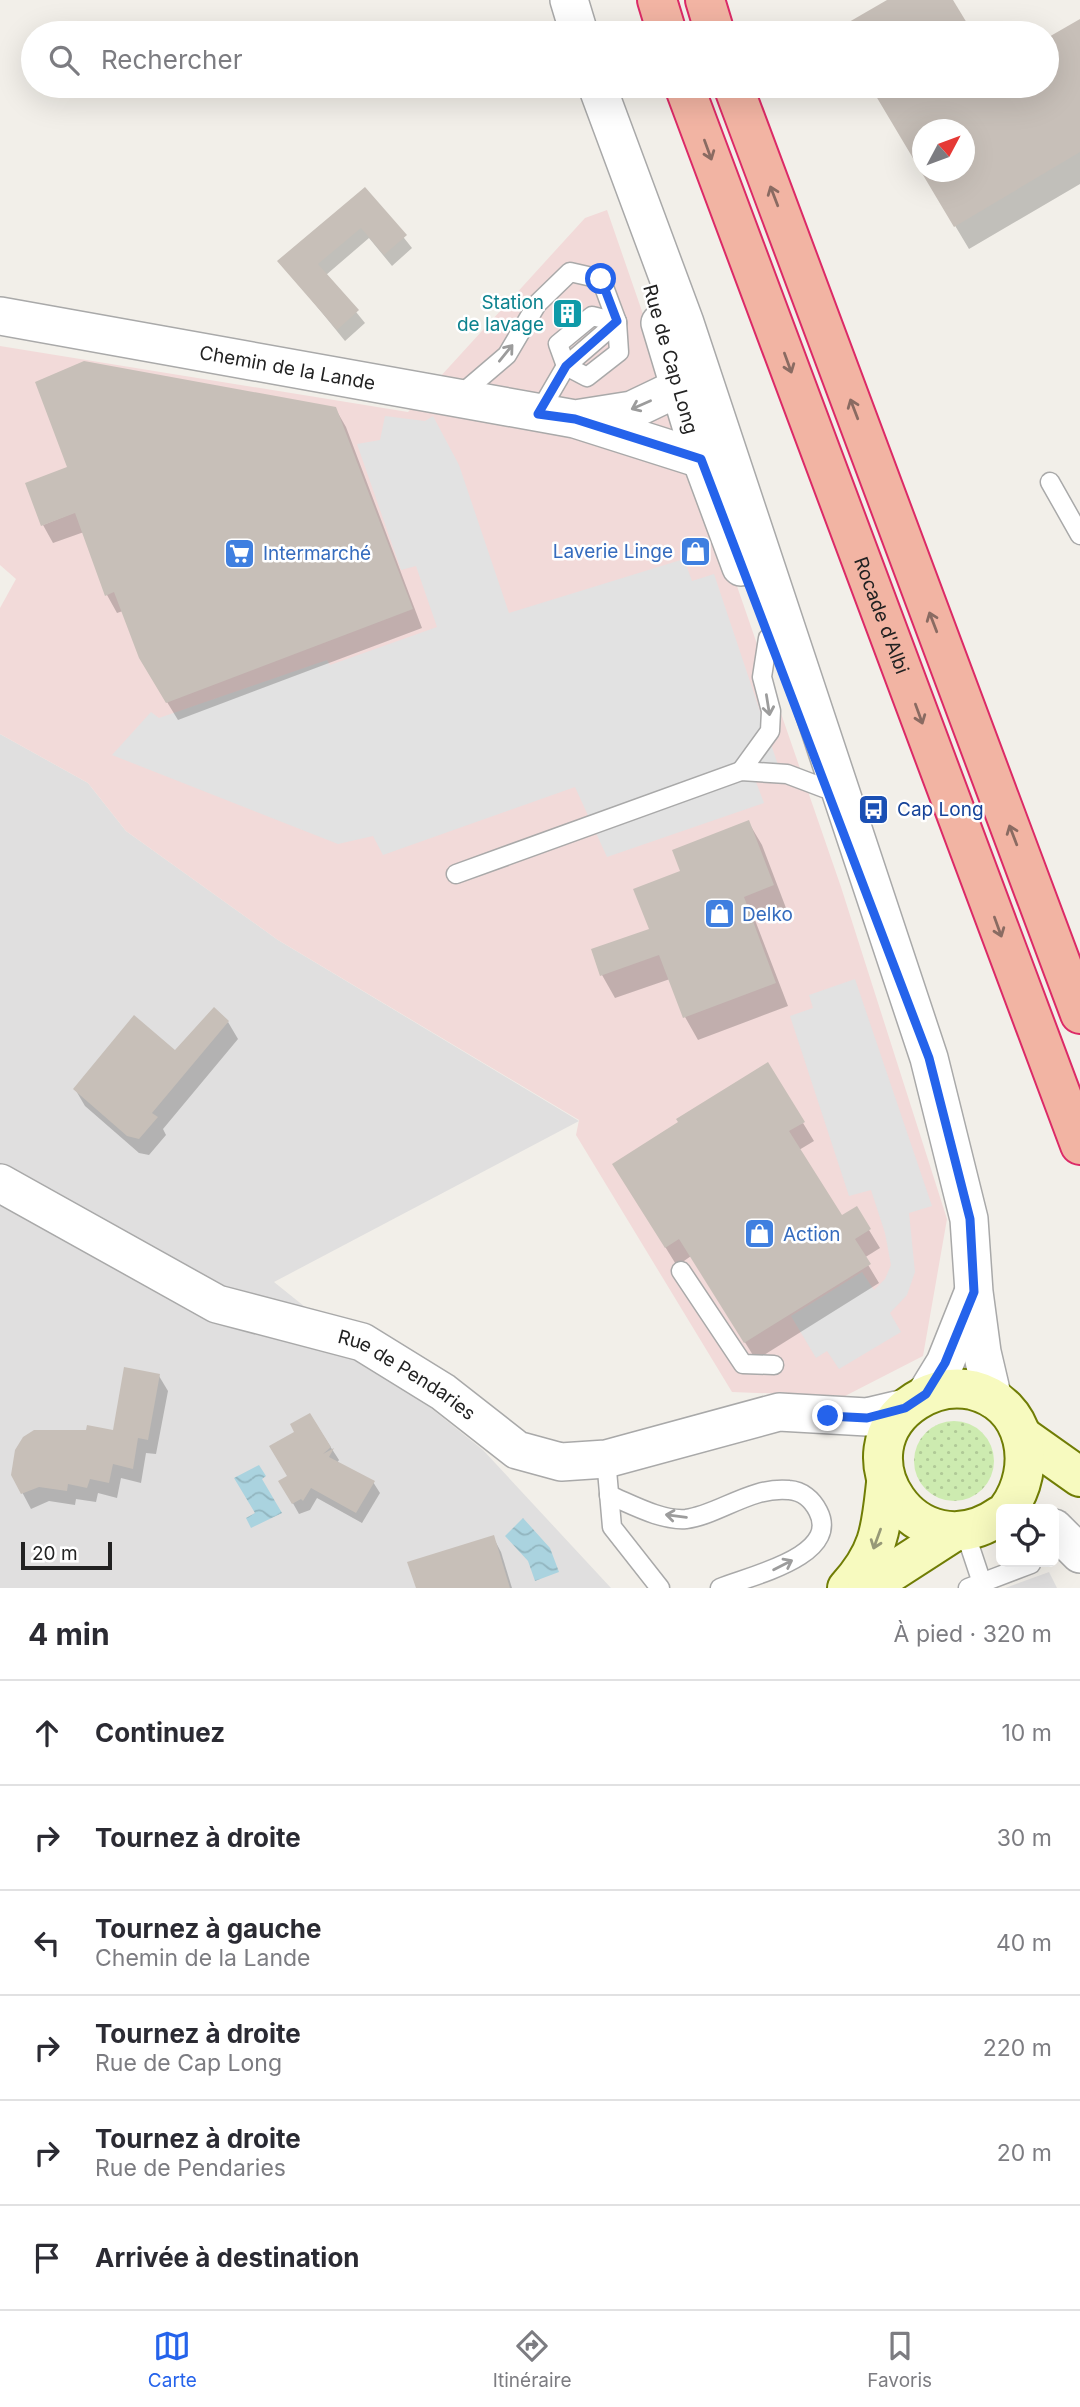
<!DOCTYPE html>
<html lang="fr">
<meta charset="utf-8">
<style>
body{margin:0;font-family:Inter,sans-serif;background:#f7f7f7;color:#2b2b33}
.controls{position:absolute;right:21px;bottom:21px;display:grid;overflow:hidden;border-radius:10px;box-shadow:0 7px 28px #0002}
.controls button{width:63px;height:63px;display:grid;place-items:center;padding:0;border:0;border-bottom:2px solid #e1e1e2;background:#fff;color:#2b2b33;font:35px sans-serif}
.compass{position:absolute;left:912px;top:119px;width:63px;height:63px;border-radius:50%;background:#fff;box-shadow:0 7px 28px #0002;rotate:49deg}
.scale{position:absolute;left:21px;bottom:18px;width:91px;box-sizing:border-box;padding-left:7px;border:4px solid #222;border-top:0;font-size:19px;line-height:24px;white-space:nowrap;color:#222;-webkit-text-stroke:5px #fff;paint-order:stroke}
.stop{position:absolute;width:21px;height:21px;margin:-16px;border:5px solid #2563eb;border-radius:50%;background:#fff}
.stop.end{background:#2563eb;border-color:#fff;box-shadow:0 2px 7px #0008}
.list{margin:0;padding:0;list-style:none}
h2{display:flex;justify-content:space-between;align-items:center;height:91px;margin:0;padding:0 28px;font-size:30px}
h2 small{font-size:23px;font-weight:400;color:#7c7c81}
.list li{display:grid;grid-template-columns:46px 1fr auto;gap:21px;align-items:center;box-sizing:border-box;height:105px;padding:0 28px;border-top:2px solid #e1e1e2}
.list b{display:block;font-size:26px;white-space:nowrap}
.list p{margin:0;font-size:23px;white-space:nowrap;color:#7c7c81}
.list em{font-size:23px;font-style:normal;color:#7c7c81}
.icon{flex:none;width:38px;height:38px;fill:none;stroke:currentColor;stroke-width:2;stroke-linecap:round;stroke-linejoin:round}
.map{position:relative;flex:none;width:1080px;height:1588px;overflow:hidden}
.search{position:absolute;background:#fff;box-shadow:0 7px 28px #0002;left:21px;right:21px;top:21px;height:77px;display:flex;align-items:center;gap:18px;box-sizing:border-box;padding:0 24px;border-radius:38px;color:#7c7c81;font-size:26px}
.sheet{height:721px;background:#fff}
nav{display:flex;justify-content:space-around;align-items:center;box-sizing:border-box;height:98px;border-top:2px solid #e1e1e2;background:#fff;font-size:19px;color:#7c7c81}
nav a{display:grid;justify-items:center;gap:4px}
nav .on{color:#2563eb}
.map>svg:first-child{display:block}
.residential{fill:#e0dfdf}
.commercial{fill:#f2dad9}
.grass{fill:url(#grass-dots)}
.parking{fill:#e2e2e2}
.water{fill:url(#water-waves)}
.shadow{fill:#0003}
.building{fill:#c7bfb8;fill-rule:evenodd}
.lines{fill:none;stroke-linecap:round;stroke-linejoin:round}
.service-casing{stroke:#a9a9a9;stroke-width:21}
.minor-casing{stroke:#a9a9a9;stroke-width:40}
.secondary-casing{stroke:#707d05;stroke-width:42}
.trunk-casing{stroke:#dc2a67;stroke-width:42}
.service{stroke:#fff;stroke-width:18}
.minor{stroke:#fff;stroke-width:37}
.secondary{stroke:#f7fabf;stroke-width:38}
.trunk{stroke:#f2b4a3;stroke-width:38}
.oneway{stroke:#8a6b62}
.oneway2{stroke:#9c9c9c}
.oneway3{stroke:#979978}
.route{stroke:#2563eb;stroke-width:9}
.labels{text-anchor:middle;stroke-width:5;stroke-linejoin:round;paint-order:stroke}
.culture-label{font-size:19px;fill:#0d838f;stroke:#fff;text-anchor:end}
.street-label{font-size:19px;fill:#222;stroke:#fff}
.shop-label{font-size:19px;fill:#366cbe;stroke:#fff;text-anchor:start}
.transit-label{font-size:19px;fill:#164399;stroke:#fff;text-anchor:start}
</style>
<div class="map">
<svg width="1080" height="1588" viewBox="0 0 1080 1588">
<defs>
<pattern id="grass-dots" width="8" height="8" patternUnits="userSpaceOnUse" patternTransform="scale(1.75)"><rect width="8" height="8" fill="#cdebb0"/><path d="M2 2h.1M6 6h.1" fill="none" stroke="#b0c997" stroke-width="1.8" stroke-linecap="round"/></pattern>
<pattern id="water-waves" width="16" height="10" patternUnits="userSpaceOnUse" patternTransform="scale(1.75)"><rect width="16" height="10" fill="#aad3df"/><path d="M0 5q4-4 8 0t8 0" fill="none" stroke="#92b5bf"/></pattern>
</defs>
<rect width="100%" height="100%" fill="#f2efe9"/>
<g class="residential">
<path d="M0,734L88,783L126,831L278,940L579,1121L274,1282L483,1450L611,1588H0Z"/>
<path d="M1049,1572L1057,1588H1005Z"/>
</g>
<path class="commercial" d="M607,210L841,887L947,1219L923,1356L845,1396L732,1392L576,1135L579,1120L278,940L126,831L88,783L0,734V608L16,579L0,565V346L408,412L585,218Z"/>
<circle class="grass" cx="954" cy="1461" r="40"/>
<g class="parking">
<path d="M385,416L425,421L433,416L459,465L509,613L684,559L692,581L714,574L780,771L756,782L764,803L607,857L575,787L383,855L373,836L338,844L112,755L151,712L159,718L327,660L330,665L437,627L416,566L401,570L357,444L380,440Z"/>
<path d="M855,979L932,1206L909,1213L915,1272L907,1295L890,1313L901,1332L839,1369L827,1351L816,1358L791,1316L862,1272L874,1290L885,1279L891,1265L885,1233L871,1190L849,1196L790,1016L813,1008L809,995Z"/>
</g>
<g class="water">
<path d="M259,1465L266,1476L262,1479L282,1513L251,1528L246,1518L255,1513L234,1478Z"/>
<path d="M523,1518L550,1548L559,1572L535,1581L528,1561L505,1536Z"/>
</g>
<g class="shadow">
<path d="M890,0H951L971,33H840L839,30Z"/>
<path d="M1080,21V184L969,249L923,172H964V130H922V171L871,86H1047V40Z"/>
<path d="M365,189L412,248L392,266L369,238L326,275L365,323L345,341L284,266Z"/>
<path d="M335,408L346,427L422,628L178,720L151,676L123,611L117,613L107,595L84,532L53,543L43,525Z"/>
<path d="M749,823L762,845L786,908L755,920L788,1006L698,1040L685,1017L670,979L615,998L602,975L651,930L682,872Z"/>
<path d="M228,1022L238,1039L163,1129L166,1135L149,1155L139,1153L85,1106L75,1089L175,1053Z"/>
<path d="M803,1123L814,1141L799,1150L842,1218L856,1209L869,1230L880,1248L864,1258L879,1283L756,1360L691,1256L677,1266L625,1182Z"/>
<path d="M159,1376L168,1391L156,1454L146,1453L141,1483L121,1478L117,1498L98,1493L96,1502L76,1499L75,1505L49,1501L31,1509L13,1475L114,1432Z"/>
<path d="M310,1415L339,1460L337,1463L373,1482L380,1493L362,1523L317,1498L310,1510L299,1514L281,1482L289,1477L297,1432Z"/>
<path d="M493,1537L501,1552L512,1588H418Z"/>
</g>
<g class="building">
<path d="M887,0H953L973,33H830Z"/>
<path d="M1080,19V152L954,227L870,86H1047V38ZM922,130H964V172H922Z"/>
<path d="M365,187L407,235L384,255L361,228L318,264L359,310L337,330L277,261Z"/>
<path d="M84,361L336,407L413,609L166,703L139,658L114,592L105,596L75,513L41,526L25,483L67,467L35,382Z"/>
<path d="M749,820L774,885L744,897L776,983L683,1018L659,955L600,976L591,949L649,929L633,889L680,871L672,850Z"/>
<path d="M214,1007L229,1021L152,1113L158,1117L139,1139L127,1136L73,1089L134,1015L175,1050Z"/>
<path d="M768,1062L805,1122L789,1131L842,1215L857,1206L871,1229L855,1239L871,1264L744,1343L679,1239L665,1248L612,1164L678,1122L676,1119Z"/>
<path d="M124,1367L160,1374L148,1440L138,1438L133,1469L113,1464L109,1483L90,1479L87,1488L68,1484L67,1491L39,1487L21,1494L11,1475L15,1450L23,1437L34,1430H86L87,1425L113,1430Z"/>
<path d="M310,1413L331,1447L323,1454L334,1448L329,1457L375,1481L356,1513L311,1488L303,1501L301,1499L292,1504L278,1481L287,1476L269,1446L294,1432L290,1424Z"/>
<path d="M494,1535L510,1588H416L407,1562Z"/>
</g>
<g class="lines">
<defs>
<g id="service">
<path d="M592,316L617,322L619,352L587,377L566,366L558,344Z"/>
<path d="M459,396L507,355L537,304L570,272L601,279L617,322L566,366L538,414"/>
<path d="M1050,482L1080,535"/>
<path d="M741,771L770,731L771,711L762,677L768,638"/>
<path d="M456,874L741,771L787,774L824,788"/>
<path d="M681,1271L743,1364L774,1365"/>
<path d="M606,1459L612,1527L660,1588"/>
<path d="M609,1495C631,1504 661,1521 686,1519C718,1515 752,1486 789,1490C802,1491 812,1499 818,1511C842,1557 745,1577 720,1588"/>
<path d="M965,1532L982,1583"/>
<path d="M968,1588L1031,1564"/>
</g>
<g id="minor">
<path d="M569,0L579,33"/>
<path d="M597,86L685,323L929,1058L969,1219L974,1292L982,1352L993,1399"/>
<path id="s1" d="M0,316L575,419L701,459L708,430L678,388L632,410L575,419"/>
<path d="M660,323L701,459L741,567"/>
<path id="s2" d="M0,1183L217,1304L362,1342L443,1392L517,1450L561,1462L606,1459L779,1412L867,1417L905,1408"/>
<path d="M926,1394L945,1363L973,1293"/>
<path d="M1054,1528L1080,1554"/>
</g>
<g id="secondary">
<path d="M1022,1436L1080,1477"/>
<path d="M1001,1515C916,1575 836,1452 916,1401C933,1390 953,1386 972,1390C1028,1404 1038,1468 1008,1509"/>
<path d="M847,1588C880,1552 881,1528 886,1483"/>
<path d="M867,1588L952,1533"/>
</g>
<g id="trunk">
<path d="M657,0L667,33"/>
<path d="M705,0L715,33"/>
<path id="s3" d="M684,86L1080,1145"/>
<path d="M733,86L1080,1014"/>
</g>
</defs>
<use href="#service" class="service-casing"/>
<use href="#minor" class="minor-casing"/>
<use href="#secondary" class="secondary-casing"/>
<use href="#trunk" class="trunk-casing"/>
<use href="#service" class="service"/>
<use href="#minor" class="minor"/>
<use href="#secondary" class="secondary"/>
<use href="#trunk" class="trunk"/>
</g>
<defs><path id="oneway-shaft" d="M-6 0H5M1.5-3L5.5 0L1.5 3" fill="none" stroke-width="1.6" stroke-linecap="round" stroke-linejoin="round" transform="scale(1.75)"/></defs>
<g class="oneway">
<use href="#oneway-shaft" transform="translate(708 150) rotate(70)"/>
<use href="#oneway-shaft" transform="translate(774 196) rotate(-111)"/>
<use href="#oneway-shaft" transform="translate(788 363) rotate(70)"/>
<use href="#oneway-shaft" transform="translate(854 409) rotate(-111)"/>
<use href="#oneway-shaft" transform="translate(933 622) rotate(-111)"/>
<use href="#oneway-shaft" transform="translate(919 714) rotate(70)"/>
<use href="#oneway-shaft" transform="translate(1013 835) rotate(-111)"/>
<use href="#oneway-shaft" transform="translate(998 927) rotate(70)"/>
</g>
<g class="oneway2">
<use href="#oneway-shaft" transform="translate(506 353) rotate(-51)"/>
<use href="#oneway-shaft" transform="translate(641 405) rotate(156)"/>
<use href="#oneway-shaft" transform="translate(768 705) rotate(81)"/>
<use href="#oneway-shaft" transform="translate(676 1516) rotate(-173)"/>
<use href="#oneway-shaft" transform="translate(783 1565) rotate(-27)"/>
</g>
<use class="oneway3" href="#oneway-shaft" transform="translate(877 1539) rotate(110)"/>
<g class="lines">
<path class="route" d="M601,279L617,321L566,366L538,414L575,419L701,459L929,1058L970,1219L974,1292L945,1363L926,1394L905,1408L867,1418L828,1416"/>
</g>
<defs>
<symbol id="building-square" viewBox="-11 -11 22 22"><rect x="-9" y="-9" width="18" height="18" rx="4" fill="#0f9aa8" stroke="#fff"/><path d="M-4-6H4V6H1V3H-1V6H-4ZM-2.5-4.3h1.7v1.8h-1.7ZM.8-4.3h1.7v1.8H.8ZM-2.5-1h1.7V.8h-1.7ZM.8-1h1.7V.8H.8Z" fill="#fff"/></symbol>
<symbol id="shop-square" viewBox="-11 -11 22 22"><rect x="-9" y="-9" width="18" height="18" rx="4" fill="#3f7fe0" stroke="#fff"/><path d="M-5-2.5h2.3a2.7 3.5 0 0 1 5.4 0H5L5.5 6h-11ZM-1.5-2.5h3a1.5 2.3 0 0 0-3 0Z" fill="#fff"/></symbol>
<symbol id="supermarket-square" viewBox="-11 -11 22 22"><rect x="-9" y="-9" width="18" height="18" rx="4" fill="#3f7fe0" stroke="#fff"/><path d="M-6-5.5h2.5l.6 2H6L4.5 2H-2.5L-4.4-4H-6ZM-1.5 3.2a1.3 1.3 0 1 0 .1 0ZM3 3.2a1.3 1.3 0 1 0 .1 0Z" fill="#fff"/></symbol>
<symbol id="bus-square" viewBox="-11 -11 22 22"><rect x="-9" y="-9" width="18" height="18" rx="4" fill="#1a4fb4" stroke="#fff"/><path d="M-5-6H5V4H4V6H2V4H-2V6H-4V4H-5ZM-3.5-4V0h7V-4ZM-3.5 1.2v1.5H-2V1.2ZM2 1.2v1.5H3.5V1.2Z" fill="#fff"/></symbol>
</defs>
<g fill-rule="evenodd">
<use href="#building-square" x="550" y="296" width="35" height="35"/>
<use href="#shop-square" x="678" y="534" width="35" height="35"/>
<use href="#supermarket-square" x="222" y="536" width="35" height="35"/>
<use href="#bus-square" x="856" y="792" width="35" height="35"/>
<use href="#shop-square" x="702" y="896" width="35" height="35"/>
<use href="#shop-square" x="742" y="1216" width="35" height="35"/>
</g>
<g class="labels">
<g class="culture-label">
<text x="544" y="309">Station<tspan x="544" dy="22">de lavage</tspan></text>
</g>
<g class="street-label">
<text transform="translate(671 359) rotate(74)" y="7">Rue de Cap Long</text>
<text dy="7" stroke="none"><textPath href="#s1" startOffset="292">Chemin de la Lande</textPath></text>
<text dy="7" stroke="none"><textPath href="#s3" startOffset="565">Rocade d'Albi</textPath></text>
<text dy="7" stroke="none"><textPath href="#s2" startOffset="453">Rue de Pendaries</textPath></text>
</g>
<g class="shop-label">
<text x="673" y="558" text-anchor="end">Laverie Linge</text>
<text x="263" y="560">Intermarché</text>
<text x="742" y="921">Delko</text>
<text x="783" y="1241">Action</text>
</g>
<g class="transit-label">
<text x="897" y="816">Cap Long</text>
</g>
</g>
</svg>
<div class="controls">
<button><svg class="icon" aria-label="locate" viewBox="0 0 24 24"><circle cx="12" cy="12" r="6"/><path d="M12 2v4M12 18v4M2 12h4M18 12h4"/></svg></button>
</div>
<svg class="compass" viewBox="-18 -18 36 36"><path d="M0-13l5 13h-10z" fill="#e53935"/><path d="M0 13l5-13h-10z" fill="#7c7c81"/></svg>
<div class="scale">20 m</div>
<div class="stop" style="left:601px;top:279px"></div>
<div class="stop end" style="left:828px;top:1416px"></div>
<div class="search"><svg class="icon" aria-label="search" viewBox="0 0 24 24"><circle cx="10" cy="10" r="6"/><path d="M15 15l6 6"/></svg>Rechercher</div>
</div>
<section class="sheet">
<h2>4 min<small>À pied · 320 m</small></h2>
<ul class="list">
<li><svg class="icon" aria-label="ahead" viewBox="0 0 24 24"><path d="M12 20V5M6 11l6-6 6 6"/></svg><div><b>Continuez</b></div><em>10 m</em></li>
<li><svg class="icon" aria-label="right" viewBox="0 0 24 24"><path d="M7 20v-9h11M14 6l5 5-5 5"/></svg><div><b>Tournez à droite</b></div><em>30 m</em></li>
<li><svg class="icon" aria-label="left" viewBox="0 0 24 24"><path d="M17 20v-9H6M10 6l-5 5 5 5"/></svg><div><b>Tournez à gauche</b><p>Chemin de la Lande</p></div><em>40 m</em></li>
<li><svg class="icon" aria-label="right" viewBox="0 0 24 24"><path d="M7 20v-9h11M14 6l5 5-5 5"/></svg><div><b>Tournez à droite</b><p>Rue de Cap Long</p></div><em>220 m</em></li>
<li><svg class="icon" aria-label="right" viewBox="0 0 24 24"><path d="M7 20v-9h11M14 6l5 5-5 5"/></svg><div><b>Tournez à droite</b><p>Rue de Pendaries</p></div><em>20 m</em></li>
<li><svg class="icon" aria-label="arrive" viewBox="0 0 24 24"><path d="M6 21V4h12l-3 4 3 4H6"/></svg><div><b>Arrivée à destination</b></div></li>
</ul>
</section>
<nav>
<a class="on"><svg class="icon" aria-label="map" viewBox="0 0 24 24"><path d="M3 6l6-2 6 2 6-2v14l-6 2-6-2-6 2zM9 4v14M15 6v14"/></svg>Carte</a>
<a><svg class="icon" aria-label="directions" viewBox="0 0 24 24"><path d="M12 3l9 9-9 9-9-9zM9 14v-3h6M13 9l2 2-2 2"/></svg>Itinéraire</a>
<a><svg class="icon" aria-label="saved" viewBox="0 0 24 24"><path d="M7 4h10v16l-5-4-5 4z"/></svg>Favoris</a>
</nav>
